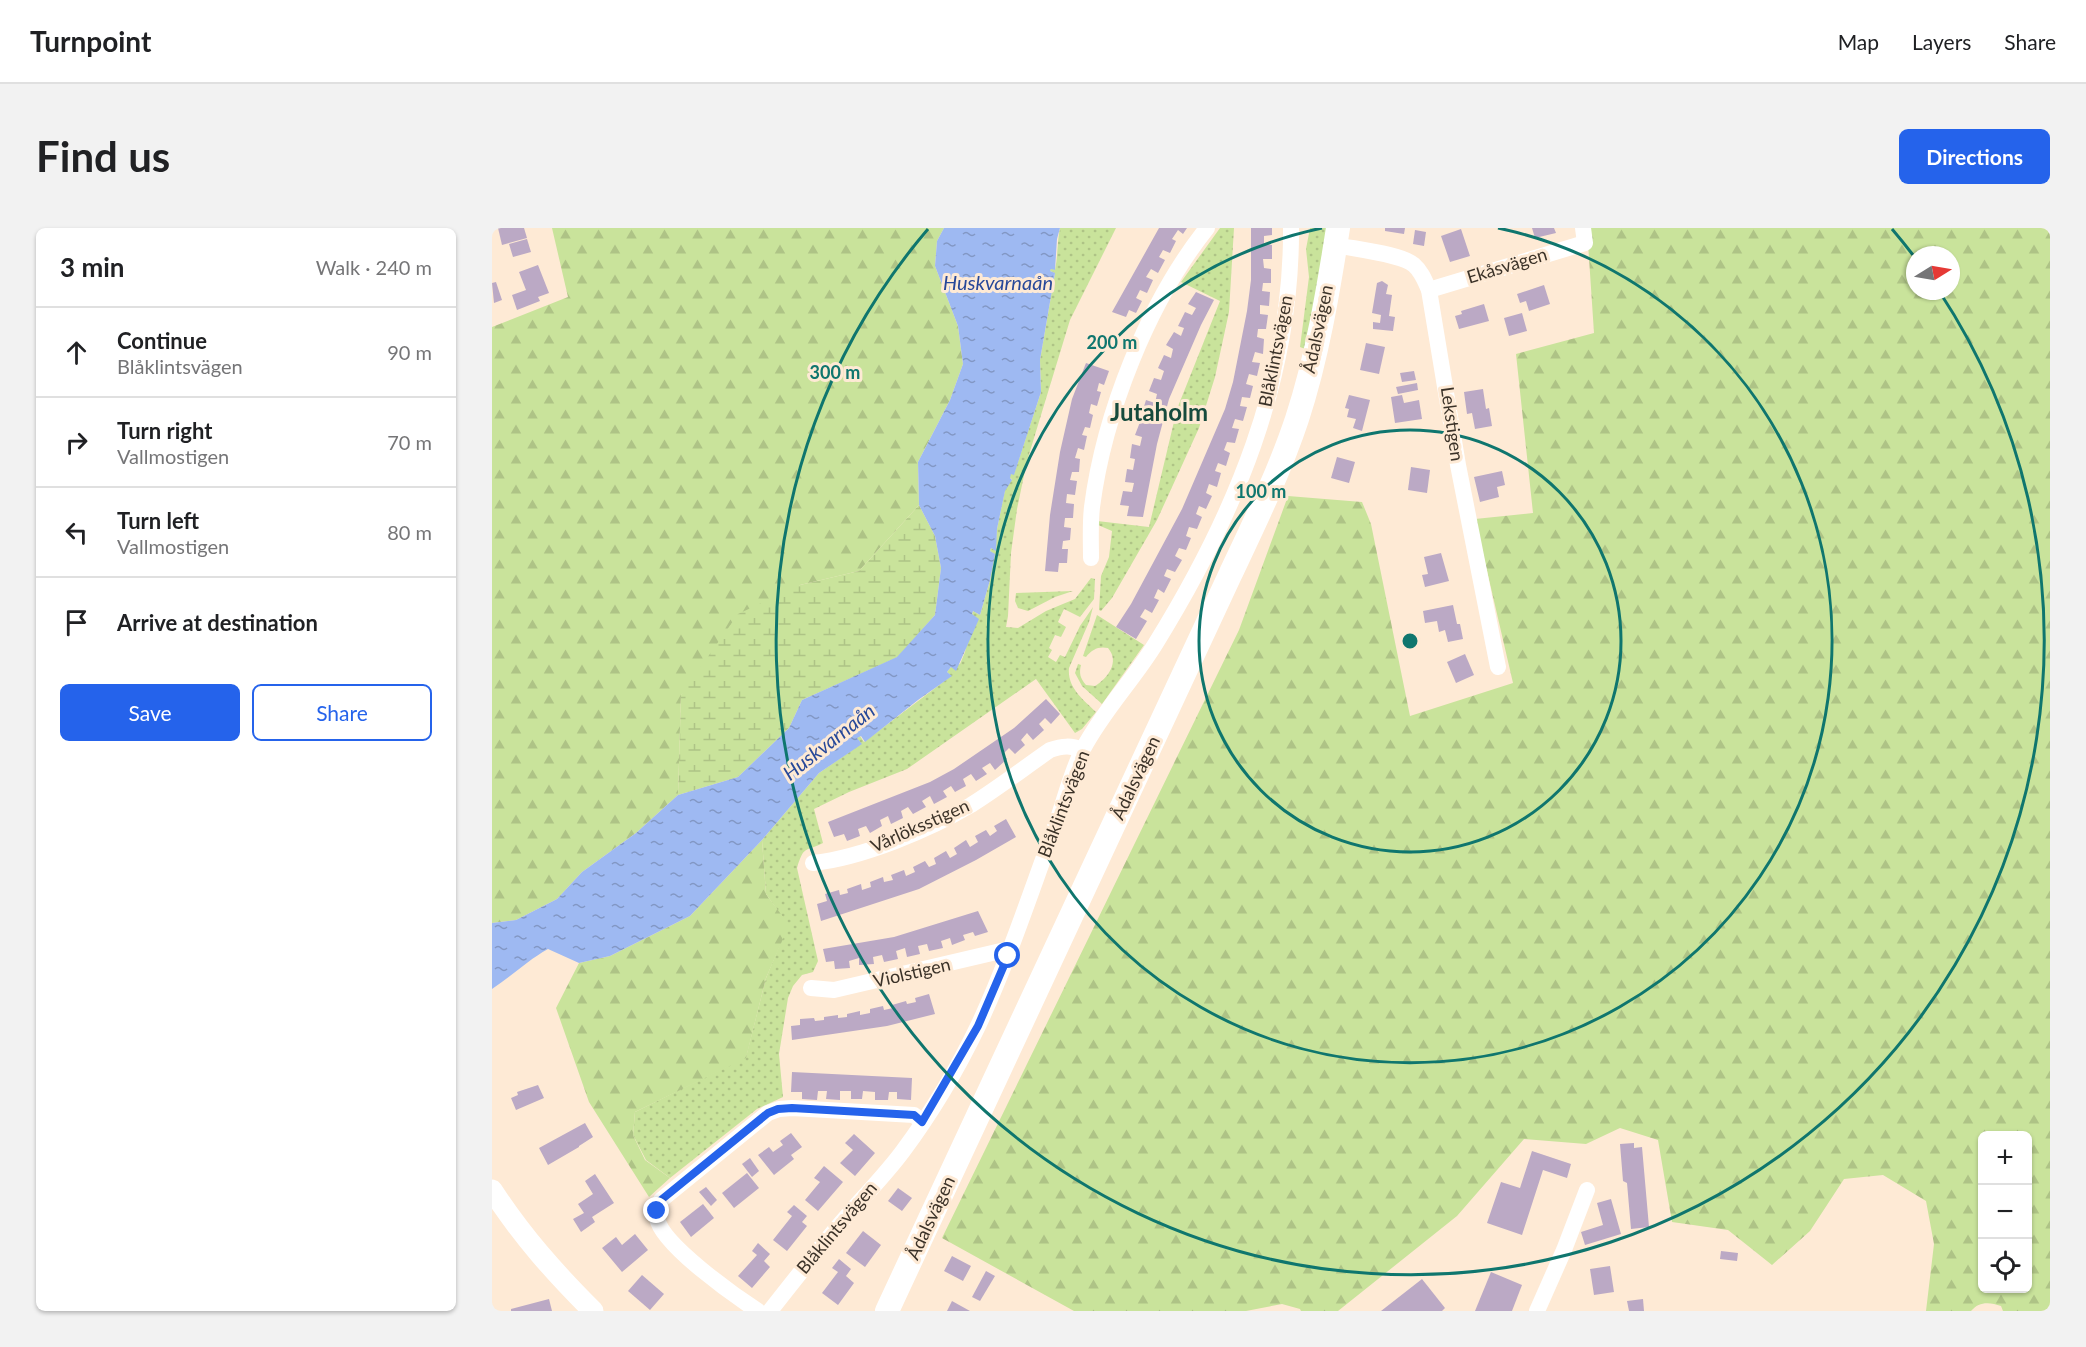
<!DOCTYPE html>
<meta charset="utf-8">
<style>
body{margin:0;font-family:Lato,sans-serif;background:#f2f2f2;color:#202124}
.controls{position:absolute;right:18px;bottom:18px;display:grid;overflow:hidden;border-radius:9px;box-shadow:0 2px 4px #0004}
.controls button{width:54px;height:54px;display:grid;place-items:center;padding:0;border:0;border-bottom:2px solid #e0e0e0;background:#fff;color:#202124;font:30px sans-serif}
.compass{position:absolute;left:1414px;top:18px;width:54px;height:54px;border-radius:50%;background:#fff;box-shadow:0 2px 4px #0004;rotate:79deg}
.stop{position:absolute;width:18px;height:18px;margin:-14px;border:4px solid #2563eb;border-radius:50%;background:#fff}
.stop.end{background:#2563eb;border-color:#fff;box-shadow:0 2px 6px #0008}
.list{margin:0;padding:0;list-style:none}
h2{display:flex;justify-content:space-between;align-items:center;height:78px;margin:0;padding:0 24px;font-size:26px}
h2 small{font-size:20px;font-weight:400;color:#757577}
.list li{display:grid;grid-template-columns:39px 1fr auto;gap:18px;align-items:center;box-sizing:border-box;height:90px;padding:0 24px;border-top:2px solid #e0e0e0}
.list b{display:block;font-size:22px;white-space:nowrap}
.list p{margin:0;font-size:20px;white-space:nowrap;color:#757577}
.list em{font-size:20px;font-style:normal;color:#757577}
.actions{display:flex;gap:12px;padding:18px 24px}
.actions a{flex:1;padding:14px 0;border:2px solid #2563eb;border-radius:9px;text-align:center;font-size:21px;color:#2563eb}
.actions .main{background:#2563eb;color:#fff}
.icon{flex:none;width:33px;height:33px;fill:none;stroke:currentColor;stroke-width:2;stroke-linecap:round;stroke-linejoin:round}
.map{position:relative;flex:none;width:1558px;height:1083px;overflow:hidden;border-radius:9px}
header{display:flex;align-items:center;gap:36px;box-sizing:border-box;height:84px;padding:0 30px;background:#fff;border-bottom:2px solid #e0e0e0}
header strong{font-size:28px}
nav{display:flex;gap:33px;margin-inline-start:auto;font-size:21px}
.intro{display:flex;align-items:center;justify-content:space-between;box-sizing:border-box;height:144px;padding:0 36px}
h1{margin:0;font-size:42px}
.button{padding:15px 27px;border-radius:9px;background:#2563eb;color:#fff;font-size:21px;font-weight:700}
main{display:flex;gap:36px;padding:0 36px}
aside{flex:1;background:#fff;border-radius:9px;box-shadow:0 2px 4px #0004}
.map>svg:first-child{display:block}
.grass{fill:url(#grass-dots)}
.forest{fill:url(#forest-firs);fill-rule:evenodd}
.wetland{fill:url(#wetland-marsh)}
.water{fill:url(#water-ripples)}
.building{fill:#bba9c5}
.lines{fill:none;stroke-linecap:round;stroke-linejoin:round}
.minor{stroke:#fff;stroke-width:16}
.tertiary{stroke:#fff;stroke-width:21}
.secondary{stroke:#fff;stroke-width:24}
.route{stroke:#2563eb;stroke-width:8}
.ring{fill:none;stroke:#0f766e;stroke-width:3}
.labels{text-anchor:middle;stroke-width:6;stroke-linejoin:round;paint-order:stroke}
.street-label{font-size:18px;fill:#3b3228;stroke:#feead5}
.water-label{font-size:20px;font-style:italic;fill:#274899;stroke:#feead5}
.district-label{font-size:24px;font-weight:bold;fill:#164b3d;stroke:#feead5}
.centre{fill:#0f766e;stroke:#feead5;stroke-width:3}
.ring-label{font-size:18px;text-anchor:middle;font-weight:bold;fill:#0f766e;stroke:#feead5;stroke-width:6;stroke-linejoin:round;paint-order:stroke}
</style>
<header>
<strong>Turnpoint</strong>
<nav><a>Map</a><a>Layers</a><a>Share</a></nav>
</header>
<div class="intro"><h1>Find us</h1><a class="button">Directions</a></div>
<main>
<aside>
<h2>3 min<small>Walk · 240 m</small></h2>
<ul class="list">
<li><svg class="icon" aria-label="ahead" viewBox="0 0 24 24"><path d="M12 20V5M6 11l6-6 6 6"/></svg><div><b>Continue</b><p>Blåklintsvägen</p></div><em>90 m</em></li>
<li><svg class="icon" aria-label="right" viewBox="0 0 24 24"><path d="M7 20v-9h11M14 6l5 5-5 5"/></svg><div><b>Turn right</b><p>Vallmostigen</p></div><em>70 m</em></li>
<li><svg class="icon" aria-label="left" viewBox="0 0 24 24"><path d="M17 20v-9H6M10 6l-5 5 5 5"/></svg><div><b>Turn left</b><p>Vallmostigen</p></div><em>80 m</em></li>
<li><svg class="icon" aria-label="arrive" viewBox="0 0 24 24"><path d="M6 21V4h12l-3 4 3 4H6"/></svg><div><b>Arrive at destination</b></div></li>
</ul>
<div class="actions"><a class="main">Save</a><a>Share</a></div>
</aside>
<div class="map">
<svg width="1558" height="1083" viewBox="0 0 1558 1083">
<defs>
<pattern id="grass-dots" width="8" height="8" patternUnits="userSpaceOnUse" patternTransform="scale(1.5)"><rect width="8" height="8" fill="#c9e39b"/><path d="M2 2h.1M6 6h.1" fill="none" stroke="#aec386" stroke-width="1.8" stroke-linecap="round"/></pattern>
<pattern id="forest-firs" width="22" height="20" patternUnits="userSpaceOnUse" patternTransform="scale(1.5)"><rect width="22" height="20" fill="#c9e39b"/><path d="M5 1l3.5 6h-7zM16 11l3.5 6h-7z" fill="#aec386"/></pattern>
<pattern id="wetland-marsh" width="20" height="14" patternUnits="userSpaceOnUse" patternTransform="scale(1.5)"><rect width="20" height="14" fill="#c9e39b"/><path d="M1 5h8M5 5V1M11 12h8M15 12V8" fill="none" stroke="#aec386"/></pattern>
<pattern id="water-ripples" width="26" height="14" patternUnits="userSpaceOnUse" patternTransform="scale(1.5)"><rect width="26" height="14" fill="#9eb9f2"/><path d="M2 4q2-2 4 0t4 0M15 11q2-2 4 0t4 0" fill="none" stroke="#8297c4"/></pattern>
</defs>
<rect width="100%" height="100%" fill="#feead5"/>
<g class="grass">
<path d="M568,0H624L578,92L535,233L525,281L519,325L516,388L514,399L526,400L554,383L583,371L599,350L603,351L602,371L588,389L572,381L566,394L574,399L569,409L563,407L557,420L560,422L556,429L564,434L568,427L573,429L588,398L601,379L597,394L577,440C575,460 592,472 604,484L590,501L583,505L544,451L415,541L357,564L322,581L331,615C313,624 312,617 305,640L326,733L321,744L310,747L301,758L296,770L287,826L291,869L265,881L178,950L154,932L141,907L143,884L254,829L274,750L296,697L274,666L270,612L327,545L369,516L365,510L368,508L372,514L459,448L455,444L459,439L468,436L473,424L480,387L481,383L488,387L498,352L502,326L498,323L499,320L503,322L505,301L513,262L520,251L517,250L519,245L522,246L549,164L548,132L563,45L558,43L559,40L563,42C566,28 565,14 568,0Z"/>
<path d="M728,0H742L737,84L723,149L707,200L665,292L620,370L609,383L607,382L609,348L617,329L620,303L606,297L605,293L657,299L685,181L728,73L689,54Z"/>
<path d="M818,0H838L813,121L808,119L817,49L814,21Z"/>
<path d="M581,363L563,369L536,383L526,380L523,373L524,365Z"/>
<path d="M605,387L652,417L610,476L590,458L583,445L586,436L589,437C587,445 588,450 594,457L603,458C616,450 628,434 616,420C607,418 600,421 594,429L591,428Z"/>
</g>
<g class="forest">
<path d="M60,0H452L445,13L443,38L466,98L471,136L458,172L426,234L427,277L367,343L308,357L189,467L186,567L144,605L90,644L65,671L24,692L0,695V99L76,69Z"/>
<path d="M1095,0H1558V1083H1511L1509,1078C1498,1074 1487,1073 1479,1083H1434L1442,1016L1434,973L1391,947L1352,951L1318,1003L1280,1037L1236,1002L1180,994L1166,912L1128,900L1094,916L1032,911L965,988L846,1083H809L808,1081L790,1076L754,1083H582L450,1010L747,402L796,268L870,274L879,296L918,488L1021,455L983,291L1041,285L1024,126L1102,105ZM1423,27H1459V63H1423ZM1490,908H1536V1060H1490Z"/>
<path d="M270,612L274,666L297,697L274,750L254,830L143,884L141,907L153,932L178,950L157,969L97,874L64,780L87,735L118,728L198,688Z"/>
</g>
<path class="wetland" d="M427,277L443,308L449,340L443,387L406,429L310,472L297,500L246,549L186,567L189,467L246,386L308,357L367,343Z"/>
<path class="water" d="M452,0H568L565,11L563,42L559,41L558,43L563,45L548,132L549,164L522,247L519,246L518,250L520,252L513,263L505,301L504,323L499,320L498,323L503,326L498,352L488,387L481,383L480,386L487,391L464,443L459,439L455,444L460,448L426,472L373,514L369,508L365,510L370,516L327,545L270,612L198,688L118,728L87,735L56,721C36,732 20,748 0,761V695L24,692L65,671L90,644L144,605L186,567L246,549L297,500L310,472L405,429L443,387L449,340L443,308L427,277L426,234L458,172L471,136L466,98L443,38L445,13Z"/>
<g class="building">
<path d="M6,0H32L35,10L10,17Z"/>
<path d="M667,0H695L691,6L686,2L680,11L684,13L678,25L671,22L667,29L673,32L666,45L659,41L654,49L661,52L655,65L648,62L644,70L650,73L644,85L637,82L634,89L620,84Z"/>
<path d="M759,0H780V7L772,8V16L780,17V31H771L772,40L779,41V55H771L770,63L778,64L777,78L768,77V86L776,87L774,101H766L765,109L772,111L771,126L763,124L760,134L768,135L765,148L757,146L754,156L761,158L758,170L750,169L748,178L755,179L751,193L743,191L740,200L747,201L743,215L735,214L732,222L738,225L734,238L726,235L723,243L729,245L725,259L717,256L714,265L720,268L714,281L707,278L704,286L710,289L705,301L697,299L694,308L699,310L694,322L687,320L683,328L690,332L683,344L675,341L672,348L679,351L672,365L666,361L662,370L667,372L660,385L653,381L648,389L655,393L644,411L624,399L639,376L690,281L733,181L741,154L755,83L759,52Z"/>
<path d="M893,0H913L912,6L893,3Z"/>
<path d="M1040,0H1062L1064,5L1043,10Z"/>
<path d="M969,1L978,28L958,34L949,8Z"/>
<path d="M923,2L934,4L932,18L921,16Z"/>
<path d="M35,11L39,24L21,29L17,16Z"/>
<path d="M46,37L57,65L46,69L48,73L25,82L20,67L34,62L27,44Z"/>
<path d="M890,53L896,57L894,66L900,67L897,88L903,89L901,103L881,101V94L888,95L889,87L880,85L885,55Z"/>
<path d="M4,54L10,72L2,75L0,55Z"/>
<path d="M1052,57L1058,76L1037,83L1034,73L1028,75L1025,66Z"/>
<path d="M704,64L722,72L709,97L677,171L665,216L651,289L635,288L637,278L628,277L631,263L640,264L642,255L633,254L635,241L641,242L643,231L638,230L640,216L648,218L650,209L643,207L648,194L655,196L658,188L650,185L654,172L663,175L665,166L657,163L662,150L669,152L672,143L666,140L672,127L679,130L681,121L674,117L682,104L689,108L692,100L686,98L693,84L700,87L704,80L696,76Z"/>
<path d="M992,76L997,93L967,101L963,88L970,86L969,83Z"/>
<path d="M1030,85L1035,103L1017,108L1012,90Z"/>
<path d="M874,115L893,119L887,146L868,142Z"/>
<path d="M594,135L617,143L612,157L607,155L605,163L609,164L605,178L599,176L597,185L601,187L598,200L593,199L590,207L595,208L592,222L586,220L583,230L588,231L587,244H580L578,252L585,253L583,267L575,266L574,275L582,276L581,290H573L572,299L579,300L578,312L571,313L570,321H576L575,335H567L566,344L553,343L558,287L568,224L580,171Z"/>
<path d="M922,143L924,152L910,154L908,145Z"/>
<path d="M925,155L926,162L906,166L904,159Z"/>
<path d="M991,161L994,181L997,180L1000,198L983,201L980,185L975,186L972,164Z"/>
<path d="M857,167L878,172L870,203L861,200L864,191L855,189L857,181L853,180Z"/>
<path d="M910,167L912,175L927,172L930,191L903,195L899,169Z"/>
<path d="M845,229L863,234L857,255L839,250Z"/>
<path d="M919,239L938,242L935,265L916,262Z"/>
<path d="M1010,243L1013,257L1005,259L1007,269L988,274L982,249Z"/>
<path d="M949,325L957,353L933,359L930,347L936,346L932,329Z"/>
<path d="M961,377L965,396H968L971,411L956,414L953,402L947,404L945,393L933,395L931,383Z"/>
<path d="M973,426L982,447L964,455L955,434Z"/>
<path d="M554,471L568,486L559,496L553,490L547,496L552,502L541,512L535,505L529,512L533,517L523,526L517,520L511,526L515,531L503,542L498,535L490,540L495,546L484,553L479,546L471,551L474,558L463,564L459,558L451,563L455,569L442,576L438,568L430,573L434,579L421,586L416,579L409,583L411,590L399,596L396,588L388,592L390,598L378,605L374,598L366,601L368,608L355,613L352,606L342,609L336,594L438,554L462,541L522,500Z"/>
<path d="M514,591L524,609L484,632L427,661L329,693L325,676L335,673L333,666L347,662L348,667L356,665L355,661L369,656L370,662L379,659L378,654L391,649L392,654L401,652L399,647L412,642L414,648L423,644L421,639L433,633L437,639L444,636L442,630L454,623L458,630L465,626L462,620L474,612L478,619L486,614L483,608L494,602L498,608L505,603L502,598Z"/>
<path d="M486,683L496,704L483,708L481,704L471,707L473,712L460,717L458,710L449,713L451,720L437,723L435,716L426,718L428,726L415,729L413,720L404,723L406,731L392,734L390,727L381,729L382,736L367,737V730L357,733L358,740L343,741L342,733L334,734L331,721L402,709Z"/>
<path d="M437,766L443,786L395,798L300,812L299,798L308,797V791L322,790L323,793L332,792V789L346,787V790L355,789V786L368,783V787L378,785V781L391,778L392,782L401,780L400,777L414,773L415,776L424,774L423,770Z"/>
<path d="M300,844L420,850L419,872L405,871V864H397L396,872H383V864L371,863L370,871H359V863H348V872L334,871L335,863H326L325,872L310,871V864H299Z"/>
<path d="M46,857L52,870L24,882L19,870L26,867L25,864Z"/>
<path d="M93,895L101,909L87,918V919L56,937L47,920Z"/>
<path d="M299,905L310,919L299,927L302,931L282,947L266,927L277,919L281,924L291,917L288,913Z"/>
<path d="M362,906L383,925L363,948L348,935L361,922L353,915Z"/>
<path d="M1142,915V920L1150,919L1157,999L1139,1001L1135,955L1131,953L1128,916Z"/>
<path d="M1040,923L1079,936L1075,950L1051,942L1030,1007L995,995L1009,954L1028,960Z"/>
<path d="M258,930L267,943L260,949L250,936Z"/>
<path d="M332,938L351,954L326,983L313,972L328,954L322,950Z"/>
<path d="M255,945L267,960L242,980L230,965Z"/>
<path d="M103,946L122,975L100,989L103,994L89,1004L81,991L92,985L86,976L101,966L93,953Z"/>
<path d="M214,959L225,972L219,978L207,964Z"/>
<path d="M406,960L420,970L410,983L396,973Z"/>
<path d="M1119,971L1129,1006L1093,1017L1089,1004L1111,997L1105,975Z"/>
<path d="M211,976L222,990L199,1009L188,994Z"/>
<path d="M302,977L315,988L310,994L315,998L295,1023L281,1012L300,988L295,984Z"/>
<path d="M371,1003L389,1017L373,1039L354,1025Z"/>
<path d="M143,1006L156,1022L130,1044L110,1020L124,1009L130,1017Z"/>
<path d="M266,1015L278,1026L272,1033L278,1039L260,1060L246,1048L265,1027L260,1023Z"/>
<path d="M1229,1023L1246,1025L1245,1033L1228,1031Z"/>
<path d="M460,1028L479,1038L471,1053L452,1043Z"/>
<path d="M347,1031L359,1041L354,1048L362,1055L346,1077L330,1065L346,1044L340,1040Z"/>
<path d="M1118,1038L1122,1064L1102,1067L1098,1041Z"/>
<path d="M494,1043L503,1048L488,1073L480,1069Z"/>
<path d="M999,1044L1030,1057L1020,1083H983Z"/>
<path d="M150,1047L172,1066L158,1082L136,1063Z"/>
<path d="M930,1051L953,1080L950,1083H889Z"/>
<path d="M57,1071L60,1083H19V1081Z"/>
<path d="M1151,1071L1152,1083H1137L1135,1073Z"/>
<path d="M460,1073L478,1083H455Z"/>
</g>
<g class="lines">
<g class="minor">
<path d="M844,17C862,21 910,26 922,37C930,44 933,53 937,62L966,237L1006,439"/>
<path d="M937,62L1093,15L1091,0"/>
<path d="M599,330C599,313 598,296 600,279C612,186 656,74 715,0"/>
<path d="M321,635C369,630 437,602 479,577C506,560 532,540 558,522C570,518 579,517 590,522"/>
<path d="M319,760L342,762L513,722L516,728"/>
<path d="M266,1083C243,1068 169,1016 165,990C164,983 167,978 169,972L276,885L287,881L300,880L422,887L430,894"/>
<path d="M278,1083C303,1051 328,1019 355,988C374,966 394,946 411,923C440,884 466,840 487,796C517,731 539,663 564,596C573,571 579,544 591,521C611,483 642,451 664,415C743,287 800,152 799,0"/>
<path d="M1045,1083L1072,1022L1095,962"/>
</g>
<path class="tertiary" d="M0,962C30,1008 62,1044 101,1083"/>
<path class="secondary" d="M395,1083L738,347C762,296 787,245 805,191C825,130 836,64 846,0"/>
</g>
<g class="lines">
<path class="route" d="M165,983L169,972L276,885L286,881L300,880L422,887L430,894L486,798L516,728"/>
</g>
<g class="ring">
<circle cx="918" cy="413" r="211"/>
<path d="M1006 0A422 422 0 1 1 830 0"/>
<path d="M1400 1A634 634 0 0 1 1421 27M1447 63A634 634 0 1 1 436 1"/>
</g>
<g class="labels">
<g class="street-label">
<text transform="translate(1015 38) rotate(-17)" y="6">Ekåsvägen</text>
<text transform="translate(826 101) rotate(-78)" y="6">Ådalsvägen</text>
<text transform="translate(784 123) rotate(-79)" y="6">Blåklintsvägen</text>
<text transform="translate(960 196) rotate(82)" y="6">Lekstigen</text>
<text transform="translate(644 550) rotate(-65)" y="6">Ådalsvägen</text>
<text transform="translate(572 576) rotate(-69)" y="6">Blåklintsvägen</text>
<text transform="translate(428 598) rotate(-24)" y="6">Vårlöksstigen</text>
<text transform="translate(420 745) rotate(-13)" y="6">Violstigen</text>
<text transform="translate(439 990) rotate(-65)" y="6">Ådalsvägen</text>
<text transform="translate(345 1000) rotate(-50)" y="6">Blåklintsvägen</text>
</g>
<g class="water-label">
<text x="506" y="62">Huskvarnaån</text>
<text transform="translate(337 514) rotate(-38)" y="7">Huskvarnaån</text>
</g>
<g class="district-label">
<text x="667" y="193">Jutaholm</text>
</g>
</g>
<circle cx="918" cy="413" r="9" class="centre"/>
<g class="ring-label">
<text x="620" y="121">200 m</text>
<text x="343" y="151">300 m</text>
<text x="769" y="270">100 m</text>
</g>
</svg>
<div class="controls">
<button>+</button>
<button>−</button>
<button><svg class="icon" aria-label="locate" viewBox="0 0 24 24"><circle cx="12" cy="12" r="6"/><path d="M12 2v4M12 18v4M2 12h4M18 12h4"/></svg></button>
</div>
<svg class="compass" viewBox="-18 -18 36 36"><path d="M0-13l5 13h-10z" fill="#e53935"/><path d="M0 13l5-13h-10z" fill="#757577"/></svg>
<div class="stop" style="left:516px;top:728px"></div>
<div class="stop end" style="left:165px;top:983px"></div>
</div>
</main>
